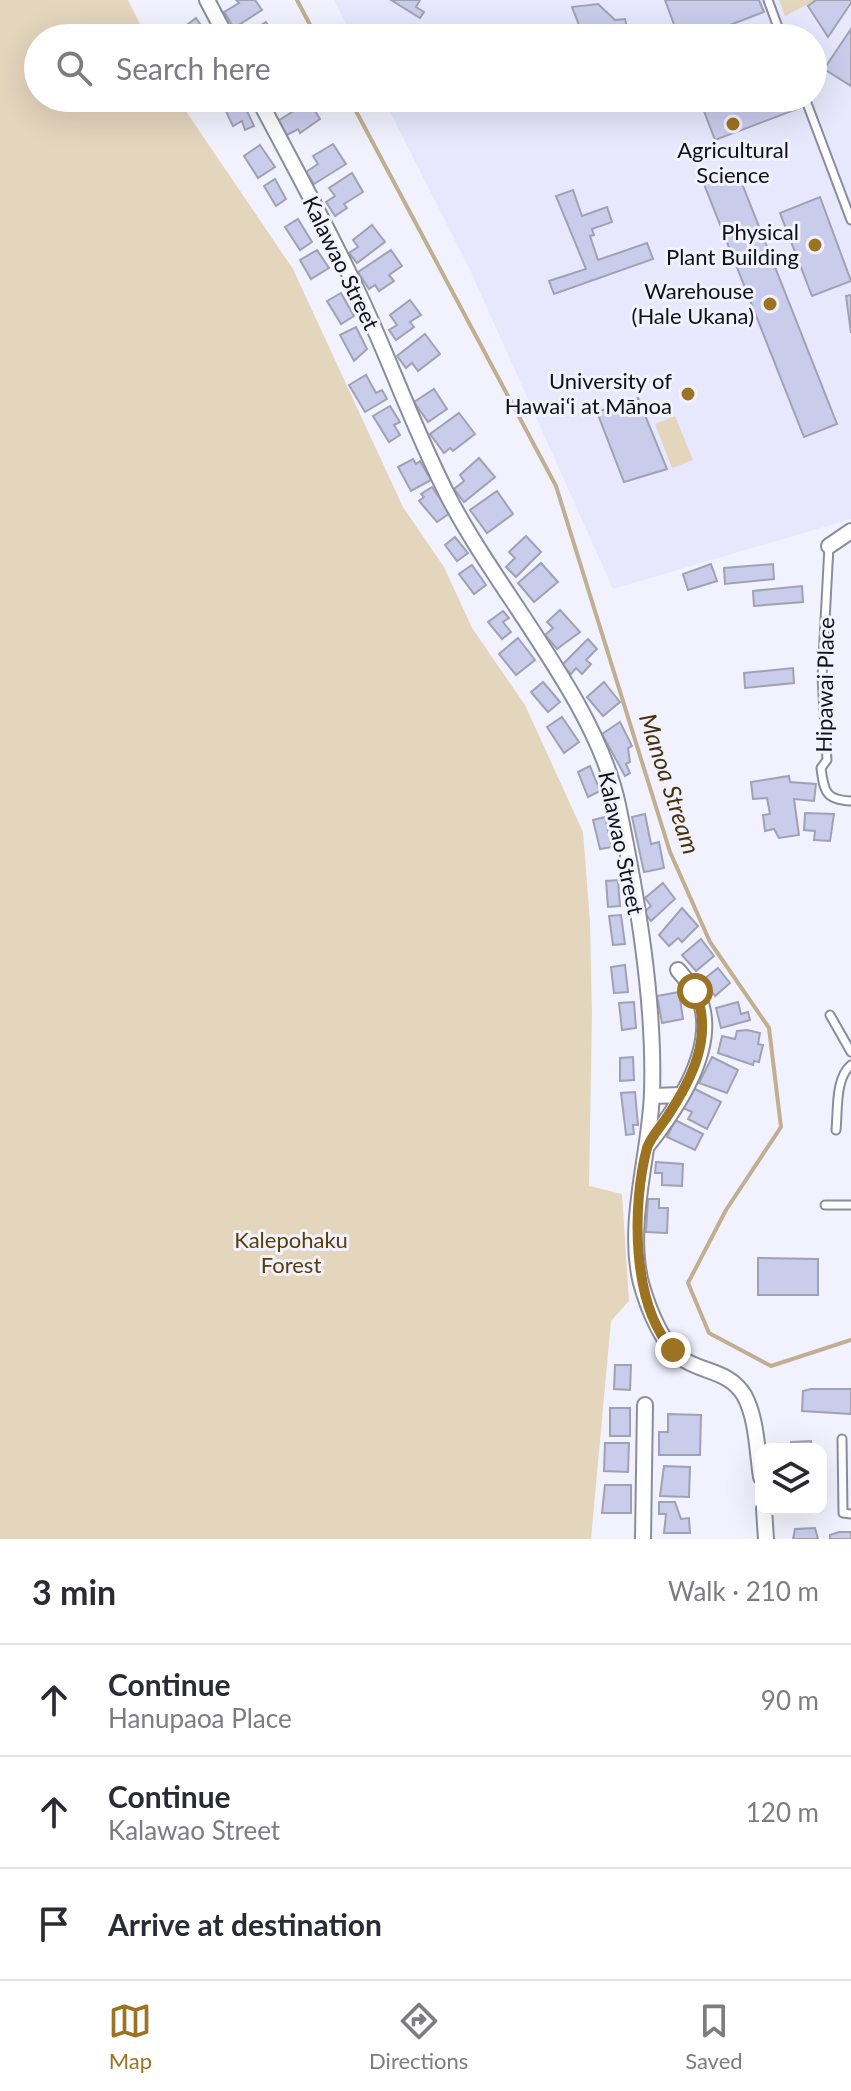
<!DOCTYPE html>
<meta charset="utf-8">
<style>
body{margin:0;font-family:Lato,sans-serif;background:#f7f7f7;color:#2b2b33}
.controls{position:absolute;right:24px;bottom:24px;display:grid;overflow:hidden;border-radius:16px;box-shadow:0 8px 32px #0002}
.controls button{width:72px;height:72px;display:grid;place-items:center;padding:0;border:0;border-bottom:2px solid #e1e1e2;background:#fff;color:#2b2b33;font:40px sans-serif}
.stop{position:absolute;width:24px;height:24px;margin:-18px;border:6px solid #9c7321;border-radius:50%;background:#fff}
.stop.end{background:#9c7321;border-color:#fff;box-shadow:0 2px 8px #0008}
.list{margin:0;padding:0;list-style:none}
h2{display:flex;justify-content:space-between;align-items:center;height:104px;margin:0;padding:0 32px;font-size:34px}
h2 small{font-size:26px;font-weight:400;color:#7c7c81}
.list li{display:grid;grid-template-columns:52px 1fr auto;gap:24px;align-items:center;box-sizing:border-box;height:112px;padding:0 32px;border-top:2px solid #e1e1e2}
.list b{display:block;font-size:30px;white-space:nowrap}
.list p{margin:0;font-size:26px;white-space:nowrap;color:#7c7c81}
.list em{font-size:26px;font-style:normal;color:#7c7c81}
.icon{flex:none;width:44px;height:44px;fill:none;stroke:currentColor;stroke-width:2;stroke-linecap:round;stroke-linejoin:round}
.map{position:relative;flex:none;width:851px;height:1539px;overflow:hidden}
.search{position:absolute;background:#fff;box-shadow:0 8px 32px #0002;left:24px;right:24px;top:24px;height:88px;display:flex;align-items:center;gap:20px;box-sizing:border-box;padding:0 28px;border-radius:44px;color:#7c7c81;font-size:30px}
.sheet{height:440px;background:#fff}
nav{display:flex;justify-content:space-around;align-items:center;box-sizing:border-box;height:112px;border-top:2px solid #e1e1e2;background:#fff;font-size:22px;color:#7c7c81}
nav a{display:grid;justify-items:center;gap:4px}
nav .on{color:#9c7321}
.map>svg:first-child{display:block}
.built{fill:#e7e8fd}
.green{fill:#e4d5bd}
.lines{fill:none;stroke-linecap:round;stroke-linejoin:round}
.stream{stroke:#c1af91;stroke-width:4}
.building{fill:#caccec;stroke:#a0a1b3;stroke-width:2}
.service-casing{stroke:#8b8c9d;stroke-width:11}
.minor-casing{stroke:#8b8c9d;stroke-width:18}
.service{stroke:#fff;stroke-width:7}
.minor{stroke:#fff;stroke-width:14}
.route{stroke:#9c7321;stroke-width:10}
.poi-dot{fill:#9c7321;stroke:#f2f2fe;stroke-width:3}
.labels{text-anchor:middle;stroke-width:6;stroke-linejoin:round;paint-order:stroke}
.poi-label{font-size:22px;fill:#101017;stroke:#f2f2fe;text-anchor:end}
.street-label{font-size:22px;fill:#101017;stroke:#f2f2fe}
.park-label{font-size:22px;fill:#583e07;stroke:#f2f2fe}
.water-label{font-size:24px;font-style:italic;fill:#45310a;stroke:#f2f2fe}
</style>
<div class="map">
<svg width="851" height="1539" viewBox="0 0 851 1539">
<rect width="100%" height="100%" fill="#f2f2fe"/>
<path class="built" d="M334,0H851V519L613,589L470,270L383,98H813V38H353Z"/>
<g class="green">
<path d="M0,0H128L147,38H38V98H177L293,269L403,507L444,567L472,628L525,705L583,832L590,922L592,1015L589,1186L622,1194L629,1301L611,1321L591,1539H0Z"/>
<path d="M779,0H816L785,16Z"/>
<path d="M675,416L693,460L672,468L655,424Z"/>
</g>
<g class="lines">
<g class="stream">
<path d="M297,0L317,38"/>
<path d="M349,98L556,486L670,852L710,942L769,1028L781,1127L726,1210L688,1283L709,1333L771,1366L851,1340"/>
</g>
</g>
<g class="building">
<path d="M236,0H255L262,10L234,28L224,12L239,3Z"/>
<path d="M391,0H420L416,7L424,12L420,18Z"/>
<path d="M665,0H759L764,12L696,38H679Z"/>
<path d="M851,0V3L828,37L808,6L816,0Z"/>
<path d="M598,4L615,20L625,19L630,38H584L572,7Z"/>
<path d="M196,18L209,37L178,38L175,34Z"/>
<path d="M266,22L276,38H239Z"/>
<path d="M851,29V86L824,69Z"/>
<path d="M227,98H241L254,126L245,130L242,121L233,126L221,101Z"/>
<path d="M699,98H796L800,108L715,140Z"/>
<path d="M309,101L320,119L300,133L298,129L287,135L278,121Z"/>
<path d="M333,144L346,164L314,184L306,172L318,164L313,156Z"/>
<path d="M260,145L275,167L258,178L244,156Z"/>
<path d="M737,171L837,424L804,437L704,184Z"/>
<path d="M352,173L363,192L344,204L347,208L335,216L326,202L335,196L329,188Z"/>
<path d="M275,179L286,199L276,206L264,186Z"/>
<path d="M573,190L582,216L607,207L612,222L592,229L594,235L590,236L598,260L647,243L653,259L554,294L549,281L586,269L556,196Z"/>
<path d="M820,197L851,281L812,296L780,213Z"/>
<path d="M298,219L312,242L300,250L285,227Z"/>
<path d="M372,225L385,242L357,263L349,253L358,247L353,240Z"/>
<path d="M317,250L329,268L311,279L300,260Z"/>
<path d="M391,250L402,266L389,275L394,281L379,291L375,285L369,289L358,272Z"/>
<path d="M341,293L354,316L341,324L327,301Z"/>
<path d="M851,295V333L846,296Z"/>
<path d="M410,300L421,315L410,322L414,327L396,340L389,330L397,325L390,315Z"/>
<path d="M356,327L367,349L354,361L340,335Z"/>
<path d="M425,334L440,354L418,371L412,363L406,368L397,356Z"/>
<path d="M366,375L376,393L382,390L387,399L365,412L349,385Z"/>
<path d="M434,389L447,409L428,422L414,402Z"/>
<path d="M638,398L667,469L624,482L597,412Z"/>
<path d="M390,406L400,422L394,425L400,435L389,442L373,416Z"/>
<path d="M459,413L475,434L453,451L450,448L444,453L430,434Z"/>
<path d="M479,458L495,477L464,502L454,489L464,481L460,475Z"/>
<path d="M413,459L416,464L420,461L431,480L411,491L398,467Z"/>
<path d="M432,487L450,513L437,522L419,501L424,497L421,494Z"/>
<path d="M497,491L513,514L487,533L470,510Z"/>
<path d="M526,536L541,552L516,577L506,567L515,558L509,552Z"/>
<path d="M455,537L468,553L457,561L445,545Z"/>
<path d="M541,563L558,582L534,602L518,583Z"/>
<path d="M711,564L717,581L688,590L683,574Z"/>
<path d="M773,564L774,579L725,584L724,568Z"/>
<path d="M472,565L486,585L474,594L459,574Z"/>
<path d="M802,586L803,602L754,606L753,591Z"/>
<path d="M560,610L580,632L557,649L545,635L553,628L547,622Z"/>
<path d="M503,611L509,618L503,622L511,632L502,639L488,622Z"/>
<path d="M518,638L535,660L516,675L499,654Z"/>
<path d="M588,639L597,649L586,660L591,664L582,674L576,668L571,674L562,665Z"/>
<path d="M793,668L794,683L745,688L744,673Z"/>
<path d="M543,682L560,702L548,712L531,692Z"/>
<path d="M604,682L620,702L603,716L587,697Z"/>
<path d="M562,717L579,742L564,753L547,727Z"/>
<path d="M620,722L632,746L628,748L630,762L626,764L630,773L625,776L602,734Z"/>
<path d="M590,766L600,791L588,797L578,772Z"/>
<path d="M789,776L790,782L816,784L814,801L794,799L799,835L779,838L774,829L765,831L763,815L770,814L767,798L753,799L751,782Z"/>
<path d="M805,813L834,814L830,841L814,840L815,831L804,830Z"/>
<path d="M645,814L651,844L659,842L664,868L644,872L632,817Z"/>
<path d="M605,817L612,847L600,849L593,820Z"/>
<path d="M618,880L620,906L608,907L606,881Z"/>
<path d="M663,883L675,899L651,921L644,912L651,906L645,898Z"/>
<path d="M682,908L698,926L682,942L678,938L669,946L659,935Z"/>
<path d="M621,915L625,944L613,945L609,916Z"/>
<path d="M701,939L714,956L696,971L682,955Z"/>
<path d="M625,965L628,992L614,993L611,967Z"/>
<path d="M718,968L730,983L715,996L703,980Z"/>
<path d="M679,992L683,1019L662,1023L657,996Z"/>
<path d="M634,1002L636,1028L622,1030L619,1003Z"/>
<path d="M738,1002L741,1014L748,1012L750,1020L721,1028L716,1008Z"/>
<path d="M747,1030L760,1033L758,1044L763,1045L759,1062L754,1061L753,1065L718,1053L722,1036L735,1039L737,1031Z"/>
<path d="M633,1057L634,1080L620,1081V1058Z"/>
<path d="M712,1057L738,1070L727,1093L699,1083Z"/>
<path d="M693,1088L721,1102L707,1129L688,1119L692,1112L683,1108Z"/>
<path d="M635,1092L638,1125H633L634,1134L626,1135L621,1093Z"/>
<path d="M675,1120L703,1134L695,1150L667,1137Z"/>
<path d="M656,1162L683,1164L682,1186L662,1185V1173H655Z"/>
<path d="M648,1199H659V1208H668L667,1233L646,1232Z"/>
<path d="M758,1258L818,1259V1295H758Z"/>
<path d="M615,1365H631L630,1390L614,1389Z"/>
<path d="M811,1389H851V1414L802,1411L803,1391Z"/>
<rect x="610" y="1408" width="20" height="28"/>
<path d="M668,1414L701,1415L700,1455H659V1432H668Z"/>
<path d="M811,1441L812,1449H791V1442Z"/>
<path d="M605,1443H629L628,1472L604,1471Z"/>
<path d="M664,1466L690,1467L689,1497L660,1496Z"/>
<path d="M605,1485H631V1513H602Z"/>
<path d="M659,1502H675L681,1519L689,1518L690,1533H664L666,1514H659Z"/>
<path d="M815,1528L818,1539H793L795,1529Z"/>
<path d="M839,1532H851V1539H830V1535Z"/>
</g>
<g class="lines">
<defs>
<g id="service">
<path d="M768,0L782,38"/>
<path d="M805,98L851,220"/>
<path d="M829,546L822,677L827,760L821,768C824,792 826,800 851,801"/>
<path d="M830,1015L851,1052"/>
<path d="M836,1130C838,1111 835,1078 851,1065"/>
<path d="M825,1205H851"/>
<path d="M842,1439L843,1513L851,1514"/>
</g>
<g id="minor">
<path d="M207,0L227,38"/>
<path d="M258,98C291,161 326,224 356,288C389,357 414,430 449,498C499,594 596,701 618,805C637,896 655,1000 652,1093C650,1154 626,1223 641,1283C648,1308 663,1348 686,1361C707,1373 730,1372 744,1395C757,1418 757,1452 761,1477"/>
<path d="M829,546L851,531"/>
<path d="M652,1096L682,1095"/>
<path d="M648,1145C675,1111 714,1053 702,1007C698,993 688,982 678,970"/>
<path d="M764,1509L766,1539"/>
<path d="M643,1539L645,1405"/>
</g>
</defs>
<use href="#service" class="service-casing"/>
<use href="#minor" class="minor-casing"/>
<use href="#service" class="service"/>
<use href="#minor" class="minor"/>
</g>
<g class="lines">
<path class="route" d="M673,1350C631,1305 632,1204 647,1148C650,1138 661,1126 667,1117C692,1079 714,1036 695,991"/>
</g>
<g class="poi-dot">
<circle cx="733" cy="124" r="8"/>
<circle cx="815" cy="245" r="8"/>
<circle cx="770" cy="304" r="8"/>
<circle cx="688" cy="394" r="8"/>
</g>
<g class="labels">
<g class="poi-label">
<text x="733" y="158" text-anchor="middle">Agricultural<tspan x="733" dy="25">Science</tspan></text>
<text x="799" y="240">Physical<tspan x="799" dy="25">Plant Building</tspan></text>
<text x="754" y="299">Warehouse<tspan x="754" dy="25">(Hale Ukana)</tspan></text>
<text x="672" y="389">University of<tspan x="672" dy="25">Hawaiʻi at Mānoa</tspan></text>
</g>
<g class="street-label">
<text transform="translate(341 263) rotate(64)" y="8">Kalawao Street</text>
<text transform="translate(825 685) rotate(-89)" y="8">Hipawai Place</text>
<text transform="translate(621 843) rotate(78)" y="8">Kalawao Street</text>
</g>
<g class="park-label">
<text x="291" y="1248">Kalepohaku<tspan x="291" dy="25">Forest</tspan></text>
</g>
<g class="water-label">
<text transform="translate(669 784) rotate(72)" y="8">Manoa Stream</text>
</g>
</g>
</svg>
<div class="controls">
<button><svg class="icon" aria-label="layers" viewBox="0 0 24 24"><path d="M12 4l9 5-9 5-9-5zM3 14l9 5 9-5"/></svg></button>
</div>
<div class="stop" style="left:695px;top:991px"></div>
<div class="stop end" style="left:673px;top:1350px"></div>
<div class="search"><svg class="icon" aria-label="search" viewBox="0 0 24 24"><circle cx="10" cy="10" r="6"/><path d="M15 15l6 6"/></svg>Search here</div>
</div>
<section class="sheet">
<h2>3 min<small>Walk · 210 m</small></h2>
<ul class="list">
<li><svg class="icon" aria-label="ahead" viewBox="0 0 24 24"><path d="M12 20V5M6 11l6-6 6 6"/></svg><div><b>Continue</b><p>Hanupaoa Place</p></div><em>90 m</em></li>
<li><svg class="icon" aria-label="ahead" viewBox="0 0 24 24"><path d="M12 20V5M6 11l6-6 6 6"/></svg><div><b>Continue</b><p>Kalawao Street</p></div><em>120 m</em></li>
<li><svg class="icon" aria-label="arrive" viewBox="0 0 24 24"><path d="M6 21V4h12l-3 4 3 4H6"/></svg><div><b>Arrive at destination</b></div></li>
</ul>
</section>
<nav>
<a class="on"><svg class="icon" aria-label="map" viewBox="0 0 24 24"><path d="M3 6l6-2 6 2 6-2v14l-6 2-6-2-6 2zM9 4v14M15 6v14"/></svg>Map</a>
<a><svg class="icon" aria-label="directions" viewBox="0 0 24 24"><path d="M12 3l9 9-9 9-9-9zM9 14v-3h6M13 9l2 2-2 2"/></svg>Directions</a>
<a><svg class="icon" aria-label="saved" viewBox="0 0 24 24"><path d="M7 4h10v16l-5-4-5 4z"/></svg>Saved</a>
</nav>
